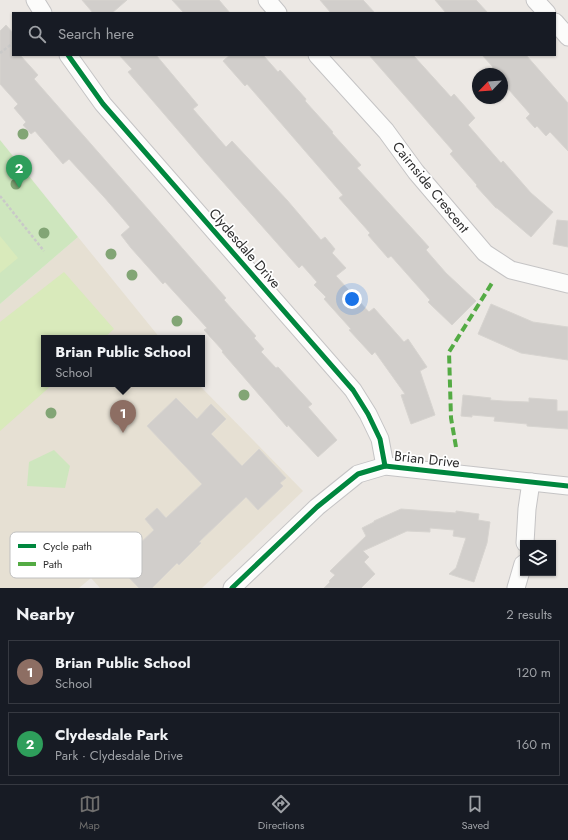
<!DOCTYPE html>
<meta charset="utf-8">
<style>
body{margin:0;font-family:Jost,sans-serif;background:#242831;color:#f1f3f6}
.controls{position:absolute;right:12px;bottom:12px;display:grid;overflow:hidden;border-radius:0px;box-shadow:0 1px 3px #0004}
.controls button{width:36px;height:36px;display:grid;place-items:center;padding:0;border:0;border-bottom:1px solid #363941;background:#171b24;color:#f1f3f6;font:20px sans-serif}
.compass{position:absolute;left:472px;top:68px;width:36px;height:36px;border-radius:50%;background:#171b24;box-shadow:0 1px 3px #0004;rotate:245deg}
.you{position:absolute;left:352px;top:299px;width:14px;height:14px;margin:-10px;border:3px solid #fff;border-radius:50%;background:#1a73e8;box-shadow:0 0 0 6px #1a73e833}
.badge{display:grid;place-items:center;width:26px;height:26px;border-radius:50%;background:#706f6e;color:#fff;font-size:13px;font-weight:700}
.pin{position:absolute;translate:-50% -33px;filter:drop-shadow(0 1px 2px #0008)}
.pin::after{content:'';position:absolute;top:21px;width:14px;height:12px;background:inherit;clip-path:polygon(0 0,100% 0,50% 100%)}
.popup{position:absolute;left:41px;top:335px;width:164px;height:52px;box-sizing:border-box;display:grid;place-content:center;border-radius:0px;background:#171b24;filter:drop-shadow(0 1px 3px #0005);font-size:13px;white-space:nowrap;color:#9ea1a6}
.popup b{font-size:15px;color:#f1f3f6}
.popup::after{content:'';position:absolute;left:50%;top:100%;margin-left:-8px;border:8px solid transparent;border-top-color:#171b24}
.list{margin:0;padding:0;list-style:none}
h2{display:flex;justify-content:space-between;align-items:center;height:52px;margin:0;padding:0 16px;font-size:17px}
h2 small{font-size:13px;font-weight:400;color:#9ea1a6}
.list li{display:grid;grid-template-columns:26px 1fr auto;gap:12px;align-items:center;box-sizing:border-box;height:64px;margin:0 8px 8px;padding:0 8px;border:1px solid #363941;border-radius:0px}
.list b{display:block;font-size:15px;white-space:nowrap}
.list p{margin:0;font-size:13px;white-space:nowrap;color:#9ea1a6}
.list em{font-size:13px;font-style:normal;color:#9ea1a6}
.icon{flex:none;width:22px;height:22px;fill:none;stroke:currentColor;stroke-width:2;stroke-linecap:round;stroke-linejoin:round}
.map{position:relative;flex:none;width:568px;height:588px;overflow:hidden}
.search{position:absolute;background:#171b24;box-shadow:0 1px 3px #0004;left:12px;right:12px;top:12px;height:44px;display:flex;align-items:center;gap:10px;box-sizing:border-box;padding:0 14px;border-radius:0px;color:#9ea1a6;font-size:15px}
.sheet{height:196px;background:#171b24}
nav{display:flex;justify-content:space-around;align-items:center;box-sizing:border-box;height:56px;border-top:1px solid #363941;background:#171b24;font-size:11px;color:#9ea1a6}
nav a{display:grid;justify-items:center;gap:2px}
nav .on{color:#706f6e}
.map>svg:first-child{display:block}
.education{fill:#e6e0d3}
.green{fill:#cee6be}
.pitch{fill:#d9eabb}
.building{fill:#d1cecb;stroke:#d7d4d0}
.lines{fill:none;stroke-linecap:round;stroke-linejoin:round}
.street-casing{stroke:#c5c4c5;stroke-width:19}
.path{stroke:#c9c9c8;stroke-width:2.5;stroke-dasharray:3 2;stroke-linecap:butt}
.street{stroke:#fcfcfb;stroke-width:17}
.quiet{stroke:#54ab44;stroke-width:4;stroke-dasharray:8 4;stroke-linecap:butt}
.cycleway-casing{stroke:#fff;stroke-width:8}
.cycleway{stroke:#00873e;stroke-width:5}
.tree{fill:#82a575}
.labels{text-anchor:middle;stroke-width:3.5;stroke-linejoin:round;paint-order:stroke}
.street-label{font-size:14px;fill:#2e2e2e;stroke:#fff}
.key{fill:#fff;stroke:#c0c0c0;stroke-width:1}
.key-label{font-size:11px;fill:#2e2e2e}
</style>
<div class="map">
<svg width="568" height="588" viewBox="0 0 568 588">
<rect width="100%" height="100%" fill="#ece8e4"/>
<path class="education" d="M78,237L160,338H44V384H198L303,491L202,588H100L91,578L79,588H0V304Z"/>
<g class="green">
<path d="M0,140L78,237L0,304Z"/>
<path d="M54,450L70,466L65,488L27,486L29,462Z"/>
</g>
<g class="pitch">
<path d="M0,236L18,258L0,273Z"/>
<path d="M64,272L114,329L104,338H44V384H53L0,431V322Z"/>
</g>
<g class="building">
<path d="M82,0H127L112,13H93Z"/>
<path d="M172,0H219L230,13H184Z"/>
<path d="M320,0H363L375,13H331Z"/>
<path d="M435,0H476L488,13H446Z"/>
<path d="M6,25L13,33V55H20L38,75L34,79L226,298L224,300L256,336L254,338L264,349L261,352L276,368L278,367L312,404L308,407L337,440L318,457L288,425L287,427L222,352L223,351L204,330L207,328L165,282L163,284L131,248L121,235L130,227L104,197L69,159L63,164L35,131L31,134L23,125L26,122L14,108L18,104L0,84V31Z"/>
<path d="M119,55H156L198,105L193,109L226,147L232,141L287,200L321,240L325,237L335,249L332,253L346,268L336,276L369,312L374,308L404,342L408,339L427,367L420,371L435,415L411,424L401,395L405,394L375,352L372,355L349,330L351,329L324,299L326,297L314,285L317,282L302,265L299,268L207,164L128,72L132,69Z"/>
<path d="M230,55H263L278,72L280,70L306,99L305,101L333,132L332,133L361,165L357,168L429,247L426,250L446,273L476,301L452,325L428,302L430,300L391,256L388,258L368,235L370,233L339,198L343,195L247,84L245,86L223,61Z"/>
<path d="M369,55H413L451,97L454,94L475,118L468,125L501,163L503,161L531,193L553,212L531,237L497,208H496L476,186L477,185L450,154L453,151Z"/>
<path d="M482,55H526L568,103V151L550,132L546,136L537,126L535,128L526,118L530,114L502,82V74H494L490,70L493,67Z"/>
<path d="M557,220L568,221V247L553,244Z"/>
<path d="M491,304L533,322L568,327V360L521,353L478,334Z"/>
<path d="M463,395L491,398L490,400L503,401L529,402V398L557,400V411H568V429L527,426V424L494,421L495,417L472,415V417L461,416Z"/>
<path d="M176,398L197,419L211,404L226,419L211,434L242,466L259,449L286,478L280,483L283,486L258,510L246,497L199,542L201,543L179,565L177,563L152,588H139L117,565L154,530L145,519L157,508L166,518L202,484L147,426Z"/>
<path d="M401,509L456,513V511L479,514L478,520L490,522L487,543L474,582L449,574L456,568L466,538L453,536L454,530L430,528V532L407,531L363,551L369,557L364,562L375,574L361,588H324L330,582L329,581L335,575L330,571L366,536L362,528L374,522V521Z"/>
</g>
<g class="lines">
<defs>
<g id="street">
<path d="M35,0L43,13"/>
<path d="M267,0L278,13"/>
<path d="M535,0L547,13"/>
<path d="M555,22L568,37"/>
<path d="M68,55L103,104L353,390L368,414L380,439L385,466"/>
<path d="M317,55L386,131L416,172L485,253L511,270L568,284"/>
<path d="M525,543L527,509L531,482"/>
<path d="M232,588L317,507L358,474L385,466L568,486"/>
<path d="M516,588L523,564"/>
</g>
</defs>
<use href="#street" class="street-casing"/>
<g class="path">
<path d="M0,53L13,43"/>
<path d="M0,196L44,251"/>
</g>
<use href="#street" class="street"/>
<path class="quiet" d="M456,447L451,418L449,352L492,283"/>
<defs>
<g id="cycleway">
<path d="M68,55L103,104L353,390L368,414L380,439L385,466"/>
<path d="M232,588L317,507L358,474L385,466L568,486"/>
</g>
</defs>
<use href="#cycleway" class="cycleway-casing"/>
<use href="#cycleway" class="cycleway"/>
</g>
<g class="tree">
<circle cx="23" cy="134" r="5.5"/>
<circle cx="16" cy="184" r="5.5"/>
<circle cx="44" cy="233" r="5.5"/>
<circle cx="111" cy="254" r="5.5"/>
<circle cx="132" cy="275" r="5.5"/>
<circle cx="177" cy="321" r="5.5"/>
<circle cx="244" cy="395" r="5.5"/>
<circle cx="51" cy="413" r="5.5"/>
</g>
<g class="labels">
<g class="street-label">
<text transform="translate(431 187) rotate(51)" y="5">Cairnside Crescent</text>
<text transform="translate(245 248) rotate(49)" y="5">Clydesdale Drive</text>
<text transform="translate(427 459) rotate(6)" y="5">Brian Drive</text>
</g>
</g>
<rect x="10" y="532" width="132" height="46" rx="6" class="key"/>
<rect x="18" y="544" width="18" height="4" fill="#00873e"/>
<rect x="18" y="562" width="18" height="4" fill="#54ab44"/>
<g class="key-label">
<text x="43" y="550">Cycle path</text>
<text x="43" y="568">Path</text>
</g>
</svg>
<div class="controls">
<button><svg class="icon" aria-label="layers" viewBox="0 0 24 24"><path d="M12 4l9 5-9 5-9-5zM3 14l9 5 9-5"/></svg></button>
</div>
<svg class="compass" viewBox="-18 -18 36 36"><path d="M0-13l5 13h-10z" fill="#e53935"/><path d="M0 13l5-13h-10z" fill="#9ea1a6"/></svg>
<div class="you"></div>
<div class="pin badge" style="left:123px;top:433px;background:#8d6e63">1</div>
<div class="popup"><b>Brian Public School</b>School</div>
<div class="pin badge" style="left:19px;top:188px;background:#2e9e5b">2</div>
<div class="search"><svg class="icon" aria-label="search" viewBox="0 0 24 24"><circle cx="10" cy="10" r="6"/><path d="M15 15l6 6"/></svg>Search here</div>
</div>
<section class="sheet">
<h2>Nearby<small>2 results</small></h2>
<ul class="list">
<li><span class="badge" style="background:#8d6e63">1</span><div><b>Brian Public School</b><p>School</p></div><em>120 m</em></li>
<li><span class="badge" style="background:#2e9e5b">2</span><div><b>Clydesdale Park</b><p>Park · Clydesdale Drive</p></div><em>160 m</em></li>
</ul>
</section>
<nav>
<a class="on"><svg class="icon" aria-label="map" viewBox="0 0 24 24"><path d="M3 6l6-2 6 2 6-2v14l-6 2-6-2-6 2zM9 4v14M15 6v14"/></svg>Map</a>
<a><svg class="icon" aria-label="directions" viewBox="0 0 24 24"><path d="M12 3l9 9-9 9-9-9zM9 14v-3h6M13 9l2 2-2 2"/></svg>Directions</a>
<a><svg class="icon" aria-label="saved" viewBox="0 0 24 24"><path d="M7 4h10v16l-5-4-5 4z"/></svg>Saved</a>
</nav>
